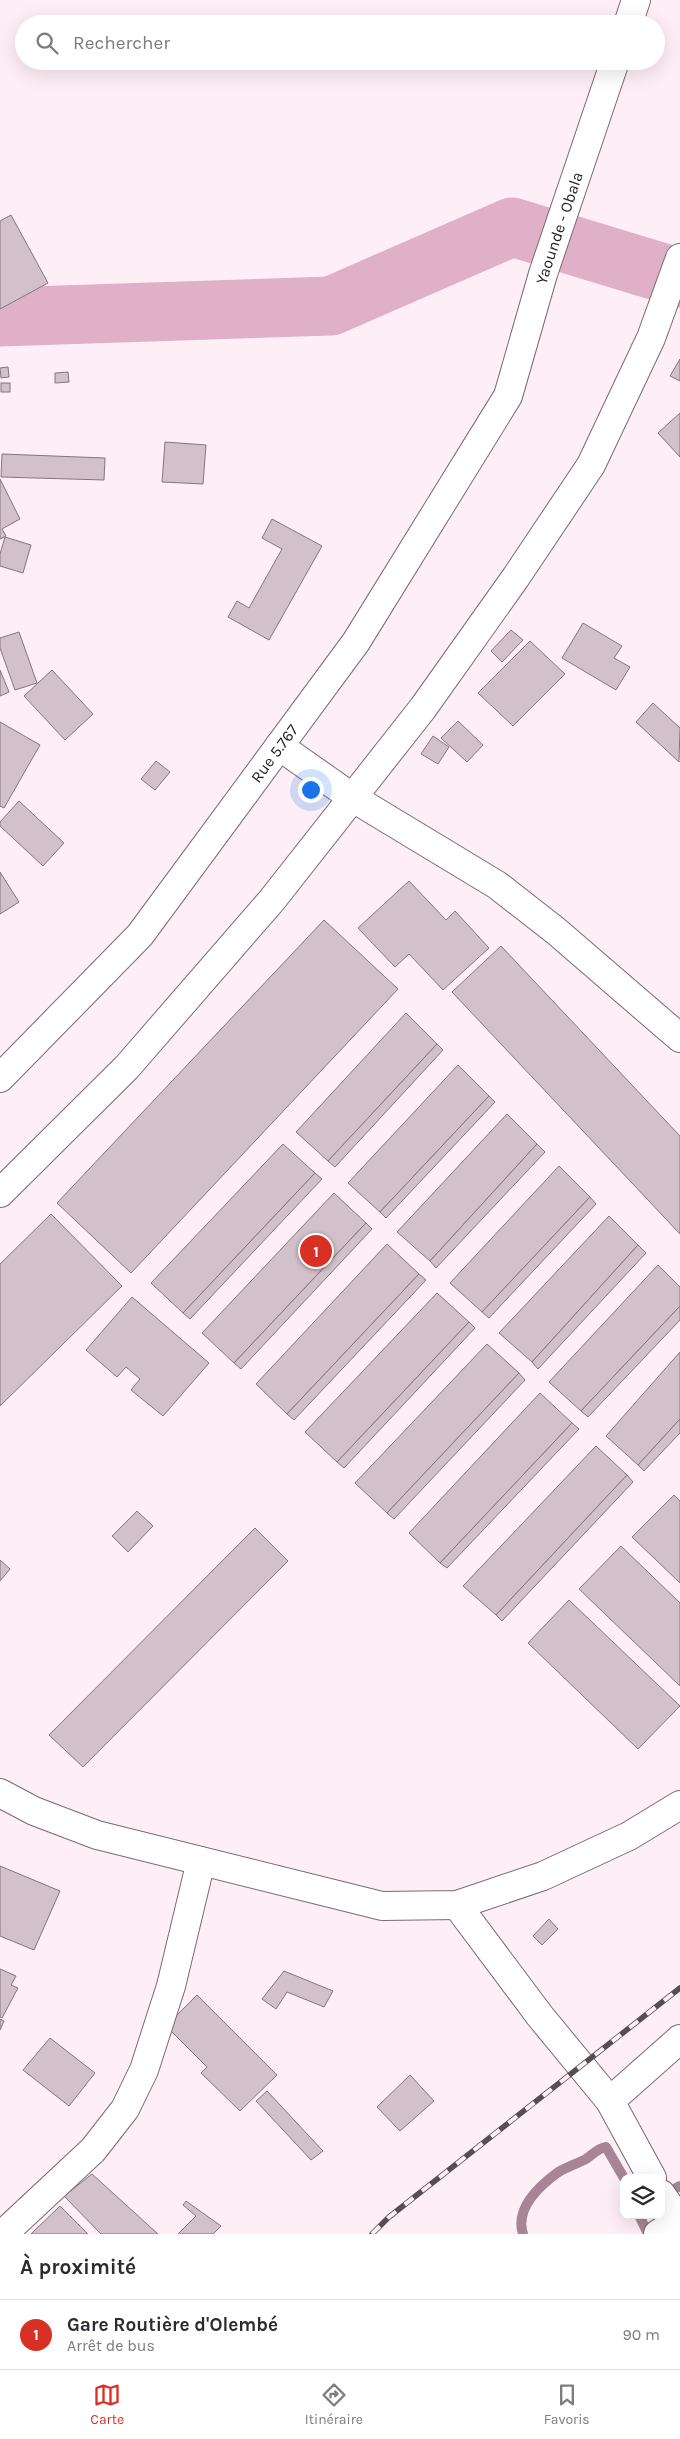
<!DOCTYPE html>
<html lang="fr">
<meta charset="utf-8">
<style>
body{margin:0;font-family:Karla,sans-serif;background:#f7f7f7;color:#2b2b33}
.controls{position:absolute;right:15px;bottom:15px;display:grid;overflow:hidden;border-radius:10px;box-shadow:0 5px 20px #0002}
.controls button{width:45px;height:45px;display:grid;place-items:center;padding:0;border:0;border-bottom:1px solid #e1e1e2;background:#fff;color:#2b2b33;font:25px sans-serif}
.you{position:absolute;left:310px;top:789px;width:18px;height:18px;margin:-12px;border:4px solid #fff;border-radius:50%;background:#1a73e8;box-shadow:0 0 0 8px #1a73e833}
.badge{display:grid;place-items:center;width:32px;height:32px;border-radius:50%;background:#d93025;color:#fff;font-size:16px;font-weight:700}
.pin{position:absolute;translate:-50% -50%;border:2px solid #fff;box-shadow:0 1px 5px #0006}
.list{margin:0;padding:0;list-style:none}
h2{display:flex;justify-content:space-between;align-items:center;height:65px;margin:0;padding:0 20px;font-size:21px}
h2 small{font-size:16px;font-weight:400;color:#7c7c81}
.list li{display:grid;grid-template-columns:32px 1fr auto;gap:15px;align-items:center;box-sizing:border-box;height:70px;padding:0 20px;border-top:1px solid #e1e1e2}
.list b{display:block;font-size:19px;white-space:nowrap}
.list p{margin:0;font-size:16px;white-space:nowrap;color:#7c7c81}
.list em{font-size:16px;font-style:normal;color:#7c7c81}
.icon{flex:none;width:28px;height:28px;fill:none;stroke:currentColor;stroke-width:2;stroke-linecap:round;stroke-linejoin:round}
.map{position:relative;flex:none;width:680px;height:2234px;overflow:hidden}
.search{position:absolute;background:#fff;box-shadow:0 5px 20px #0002;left:15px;right:15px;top:15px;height:55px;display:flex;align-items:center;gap:12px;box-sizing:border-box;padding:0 18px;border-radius:28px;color:#7c7c81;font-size:19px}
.sheet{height:135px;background:#fff}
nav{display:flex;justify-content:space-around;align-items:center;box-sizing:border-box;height:70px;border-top:1px solid #e1e1e2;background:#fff;font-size:14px;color:#7c7c81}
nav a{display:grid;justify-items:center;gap:2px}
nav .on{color:#d93025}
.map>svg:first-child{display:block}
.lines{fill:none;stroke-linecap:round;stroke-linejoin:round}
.stream{stroke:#a88596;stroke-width:10}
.river{stroke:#dfb0c7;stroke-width:59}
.building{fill:#d3c1c9;stroke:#85757d}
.minor-casing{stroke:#7a6a72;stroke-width:30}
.trunk-casing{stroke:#7a6a72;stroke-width:30}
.minor{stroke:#fff;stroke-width:28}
.trunk{stroke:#fff;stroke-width:28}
.rail-casing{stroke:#574e52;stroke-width:5.5}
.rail{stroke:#feeff6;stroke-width:4;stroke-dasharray:11;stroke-linecap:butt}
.labels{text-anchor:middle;stroke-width:4.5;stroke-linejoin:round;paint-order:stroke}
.street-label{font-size:16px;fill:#282124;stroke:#feeff6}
</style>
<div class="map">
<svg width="680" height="2234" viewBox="0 0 680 2234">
<rect width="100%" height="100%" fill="#feeff6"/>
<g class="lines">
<g class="stream">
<path d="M663,2195L680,2186"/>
<path d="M639,2215L648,2234"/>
<path d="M523,2234C515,2209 538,2187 557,2173C566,2167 577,2164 586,2159C592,2155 598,2148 606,2147L624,2178"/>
</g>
<path class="river" d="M0,317L331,306L512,227L680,278"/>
</g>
<g class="building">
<path d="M11,215L48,283L0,309V221Z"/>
<path d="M680,359V381L670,376Z"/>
<path d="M8,367L9,377L1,378L0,368Z"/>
<path d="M68,372L69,382L55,383V373Z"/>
<rect x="1" y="383" width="9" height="9"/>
<path d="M680,413V457L658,433Z"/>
<path d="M165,442L206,445L203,484L162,482Z"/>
<path d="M2,454L105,458L104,480L1,477Z"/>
<path d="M0,479L20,519L2,529L6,536L0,539Z"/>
<path d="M272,519L322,546L269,640L228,617L237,601L249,608L282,549L262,538Z"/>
<path d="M5,537L31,545L23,573L0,566V554Z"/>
<path d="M583,623L622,646L614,658L630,667L616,690L562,658Z"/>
<path d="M511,630L523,640L502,662L491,651Z"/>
<path d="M19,632L37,683L15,690L0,648V638Z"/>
<path d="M530,641L565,674L513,726L478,693Z"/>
<path d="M0,670L9,692L0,696Z"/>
<path d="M52,670L93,714L65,740L24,696Z"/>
<path d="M653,703L680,728L679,762L636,722Z"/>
<path d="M458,721L483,745L467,762L441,738Z"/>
<path d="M0,722L40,745L4,808L0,806Z"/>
<path d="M433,736L449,747L438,764L421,754Z"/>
<path d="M156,761L170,772L155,790L141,779Z"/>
<path d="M19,801L64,843L43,866L0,826V822Z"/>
<path d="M0,872L19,902L0,914Z"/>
<path d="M409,881L446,920L455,911L489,948L443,990L409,954L395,967L358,928Z"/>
<path d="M324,920L398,989L131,1273L57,1203Z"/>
<path d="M501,946L680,1136V1234L452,992Z"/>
<path d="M406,1013L437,1044L328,1161L296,1132Z"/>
<path d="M437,1044L443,1050L335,1167L328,1161Z"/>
<path d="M458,1065L489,1096L380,1212L348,1183Z"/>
<path d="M489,1096L495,1102L386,1218L380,1212Z"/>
<path d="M507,1114L537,1144L430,1261L397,1232Z"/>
<path d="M283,1144L315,1173L183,1313L151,1283Z"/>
<path d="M537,1144L545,1152L436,1268L430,1261Z"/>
<path d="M559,1166L590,1197L482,1312L450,1283Z"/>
<path d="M315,1173L322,1179L190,1319L183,1313Z"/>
<path d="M334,1193L366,1223L234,1363L202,1333Z"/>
<path d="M590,1197L596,1204L489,1318L482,1312Z"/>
<path d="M51,1214L122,1286L0,1406V1264Z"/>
<path d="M609,1216L638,1245L532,1362L499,1333Z"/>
<path d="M366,1223L372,1229L241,1369L234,1363Z"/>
<path d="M387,1244L419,1274L287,1414L256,1384Z"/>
<path d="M638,1245L646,1253L538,1369L532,1362Z"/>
<path d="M658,1265L680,1287V1306L581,1411L549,1382Z"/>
<path d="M419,1274L426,1280L294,1420L287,1414Z"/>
<path d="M437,1293L469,1322L337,1462L305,1432Z"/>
<path d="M132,1297L209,1363L163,1416L131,1390L140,1379L126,1367L117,1377L86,1350Z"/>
<path d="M680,1306V1320L588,1417L581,1411Z"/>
<path d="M469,1322L475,1328L344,1468L337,1462Z"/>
<path d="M487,1344L519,1373L387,1513L355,1483Z"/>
<path d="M680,1352V1419L638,1465L606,1436Z"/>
<path d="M519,1373L525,1380L394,1519L387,1513Z"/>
<path d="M540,1393L572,1423L440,1563L409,1533Z"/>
<path d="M680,1419V1433L644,1471L638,1465Z"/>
<path d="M572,1423L579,1429L447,1568L440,1563Z"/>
<path d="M596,1446L627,1475L496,1615L463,1586Z"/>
<path d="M627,1475L633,1482L502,1621L496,1615Z"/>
<path d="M674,1495L680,1501V1583L632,1537Z"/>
<path d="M137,1511L153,1526L128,1552L112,1536Z"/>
<path d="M255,1528L288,1561L83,1767L49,1735Z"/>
<path d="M621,1546L680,1603V1686L579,1589Z"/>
<path d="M0,1560L10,1569L0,1581Z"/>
<path d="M569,1600L680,1706L638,1749L528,1643Z"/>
<path d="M0,1866L60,1891L34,1950L0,1936Z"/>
<path d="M549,1919L558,1929L542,1945L533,1936Z"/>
<path d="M0,1969L16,1976L11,1985L18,1988L2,2018L0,2017Z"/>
<path d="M284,1971L333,1991L324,2007L287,1992L276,2009L262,1999Z"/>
<path d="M197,1995L277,2075L240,2111L201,2073L207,2067L166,2026Z"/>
<path d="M0,2019L4,2021L0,2030Z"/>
<path d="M50,2038L95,2073L69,2106L23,2070Z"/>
<path d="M410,2075L434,2101L400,2131L377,2107Z"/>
<path d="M267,2091L323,2151L311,2160L256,2101Z"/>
<path d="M92,2174L158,2234H101L64,2196Z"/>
<path d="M186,2201L221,2226L213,2234H178L196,2216L183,2205Z"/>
<path d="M60,2206L88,2234H31Z"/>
</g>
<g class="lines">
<defs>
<g id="minor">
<path d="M279,746L353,798L497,885L556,931L680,1038"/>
<path d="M0,1193L127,1067L272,900L423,708L516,577L591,465L651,338L680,258"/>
<path d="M0,1793L34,1811L97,1835L382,1906L457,1905L543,1876L629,1836L680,1805"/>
<path d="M457,1905L540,2016L610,2101L652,2178"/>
<path d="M610,2101L680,2039"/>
<path d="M661,2194L680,2221"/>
<path d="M3,2234L93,2150L125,2109L144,2070L171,1986L201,1861"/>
<path d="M658,2234L680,2220"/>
</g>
<g id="trunk">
<path d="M628,24L636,0"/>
<path id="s1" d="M0,1078L140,935L356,642L508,396L543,274L615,61"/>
</g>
</defs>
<use href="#minor" class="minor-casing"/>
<use href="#trunk" class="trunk-casing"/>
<use href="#minor" class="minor"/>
<use href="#trunk" class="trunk"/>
<defs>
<path id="rail" d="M372,2234L389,2217L680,1988"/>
</defs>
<use href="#rail" class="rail-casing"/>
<use href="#rail" class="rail"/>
</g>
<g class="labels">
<g class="street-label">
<text dy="6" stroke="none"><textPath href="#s1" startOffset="1029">Yaounde - Obala</textPath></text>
<text dy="6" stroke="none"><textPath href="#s1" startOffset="426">Rue 5.767</textPath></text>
</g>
</g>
</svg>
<div class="controls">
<button><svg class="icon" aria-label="layers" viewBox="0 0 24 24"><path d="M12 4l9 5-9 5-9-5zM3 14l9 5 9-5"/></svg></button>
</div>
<div class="you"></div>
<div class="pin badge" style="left:316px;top:1251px">1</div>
<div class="search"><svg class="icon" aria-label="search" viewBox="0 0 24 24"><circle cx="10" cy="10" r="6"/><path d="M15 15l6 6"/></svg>Rechercher</div>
</div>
<section class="sheet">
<h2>À proximité<small></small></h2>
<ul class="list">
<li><span class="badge">1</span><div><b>Gare Routière d'Olembé</b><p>Arrêt de bus</p></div><em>90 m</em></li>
</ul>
</section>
<nav>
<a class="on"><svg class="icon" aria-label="map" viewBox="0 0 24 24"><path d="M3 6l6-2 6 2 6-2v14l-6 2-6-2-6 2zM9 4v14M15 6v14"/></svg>Carte</a>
<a><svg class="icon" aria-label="directions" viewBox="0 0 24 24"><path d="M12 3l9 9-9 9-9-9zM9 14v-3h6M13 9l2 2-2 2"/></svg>Itinéraire</a>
<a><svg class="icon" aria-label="saved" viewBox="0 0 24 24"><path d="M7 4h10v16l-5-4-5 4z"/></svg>Favoris</a>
</nav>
